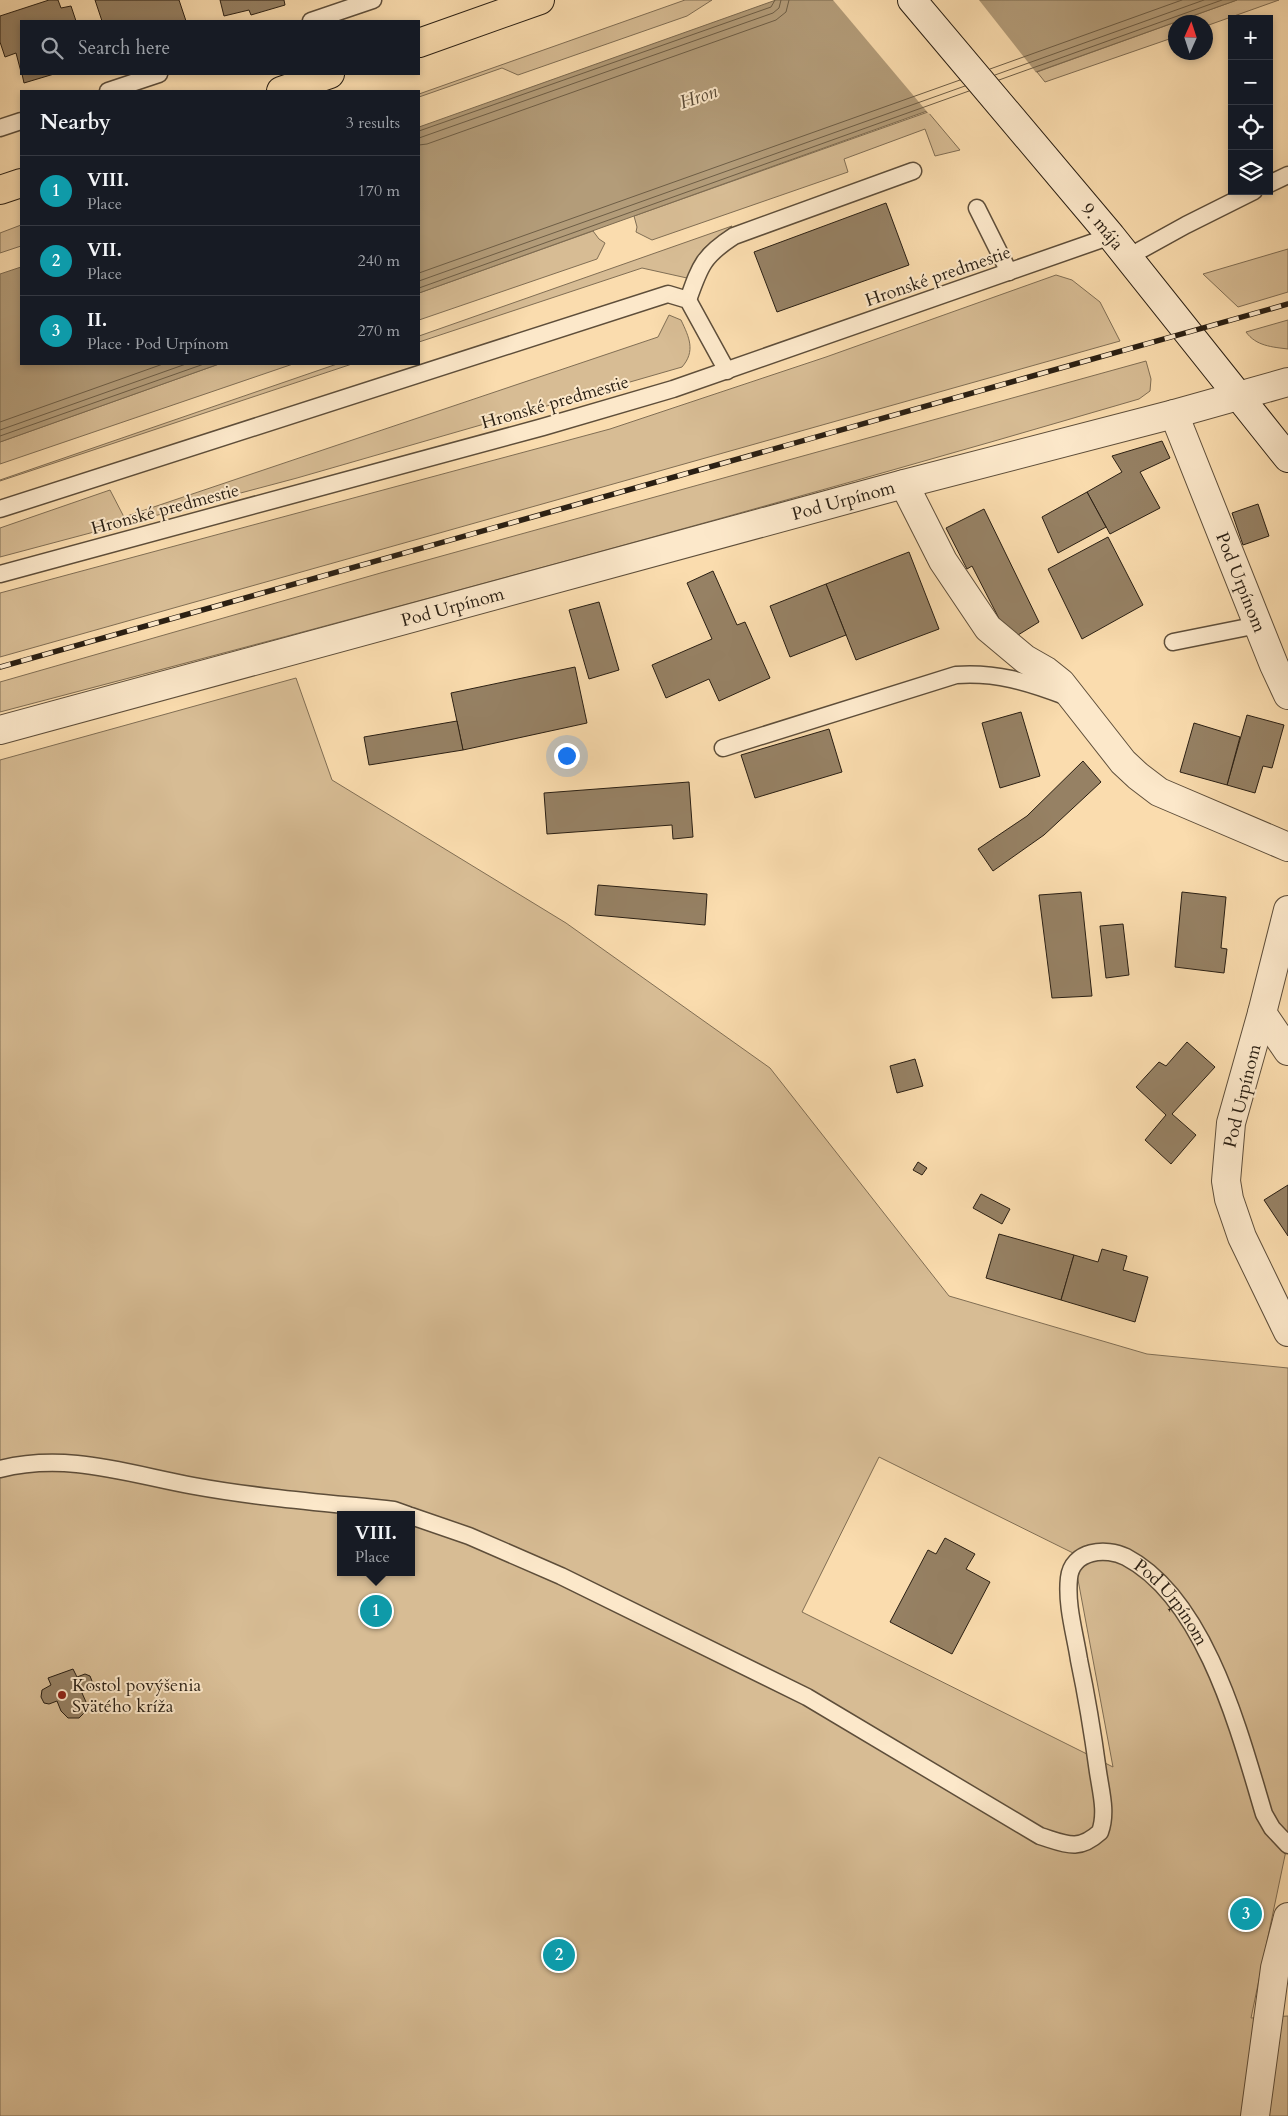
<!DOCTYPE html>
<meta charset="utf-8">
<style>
body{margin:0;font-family:Cardo,serif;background:#20242c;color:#f1f3f6}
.controls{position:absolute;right:15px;top:15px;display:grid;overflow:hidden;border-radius:0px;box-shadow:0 2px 8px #0003}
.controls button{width:45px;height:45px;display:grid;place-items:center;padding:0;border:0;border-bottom:1px solid #363941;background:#171b24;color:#f1f3f6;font:25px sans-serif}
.compass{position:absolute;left:1168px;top:15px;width:45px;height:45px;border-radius:50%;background:#171b24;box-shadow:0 2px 8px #0003;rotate:3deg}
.you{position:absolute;left:566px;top:755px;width:18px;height:18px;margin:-12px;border:4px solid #fff;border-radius:50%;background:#1a73e8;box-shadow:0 0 0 8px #1a73e833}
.badge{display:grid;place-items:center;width:32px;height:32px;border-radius:50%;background:#b45309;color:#fff;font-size:16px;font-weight:700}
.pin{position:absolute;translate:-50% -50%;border:2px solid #fff;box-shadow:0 1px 5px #0006}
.popup{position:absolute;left:337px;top:1511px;width:78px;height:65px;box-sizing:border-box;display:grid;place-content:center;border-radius:0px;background:#171b24;filter:drop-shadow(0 1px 4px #0005);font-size:16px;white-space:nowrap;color:#9ea1a6}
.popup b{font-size:19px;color:#f1f3f6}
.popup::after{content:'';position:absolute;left:50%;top:100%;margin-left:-10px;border:10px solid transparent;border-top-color:#171b24}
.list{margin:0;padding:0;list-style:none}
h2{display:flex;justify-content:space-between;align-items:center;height:65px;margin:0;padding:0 20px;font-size:21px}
h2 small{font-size:16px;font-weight:400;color:#9ea1a6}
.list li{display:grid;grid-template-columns:32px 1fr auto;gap:15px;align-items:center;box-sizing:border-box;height:70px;padding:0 20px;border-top:1px solid #363941}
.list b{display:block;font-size:19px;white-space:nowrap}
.list p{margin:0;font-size:16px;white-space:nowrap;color:#9ea1a6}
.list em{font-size:16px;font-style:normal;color:#9ea1a6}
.icon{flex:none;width:28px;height:28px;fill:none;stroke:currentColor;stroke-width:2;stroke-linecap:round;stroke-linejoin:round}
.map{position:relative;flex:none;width:1288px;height:2116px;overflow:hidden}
.search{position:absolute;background:#171b24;box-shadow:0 2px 8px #0003;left:20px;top:20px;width:400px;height:55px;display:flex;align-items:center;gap:12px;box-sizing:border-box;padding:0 18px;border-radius:0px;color:#9ea1a6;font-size:19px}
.panel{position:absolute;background:#171b24;box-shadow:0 2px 8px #0003;left:20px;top:90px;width:400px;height:275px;border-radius:0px}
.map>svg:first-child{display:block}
.green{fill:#d7bc94;stroke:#806e54;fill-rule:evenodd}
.water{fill:#b39c79;stroke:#7c6a50}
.pier{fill:#fadcae}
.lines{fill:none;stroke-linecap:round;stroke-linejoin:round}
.shore{stroke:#6e5e46;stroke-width:1}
.building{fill:#968164;stroke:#2a1f13}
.service-casing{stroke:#5e4e3a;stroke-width:19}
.minor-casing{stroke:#5e4e3a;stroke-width:30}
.secondary-casing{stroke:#2a1f13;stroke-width:30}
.primary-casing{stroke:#2a1f13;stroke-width:30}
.service{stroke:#fce8ca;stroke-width:16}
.minor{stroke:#fce8ca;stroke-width:28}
.secondary{stroke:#fce8ca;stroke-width:28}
.primary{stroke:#fadcae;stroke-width:28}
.rail-casing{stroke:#2a1f13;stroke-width:5.5}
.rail{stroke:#fce8ca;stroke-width:4;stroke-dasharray:11;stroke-linecap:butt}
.poi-dot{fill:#8f2418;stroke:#fce8ca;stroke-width:2}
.labels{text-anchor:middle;stroke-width:4;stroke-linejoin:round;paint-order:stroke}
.street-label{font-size:18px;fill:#2a1f13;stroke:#fce8ca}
.poi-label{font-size:18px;fill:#2a1f13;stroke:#fce8ca;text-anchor:start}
.water-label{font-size:19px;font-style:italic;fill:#5a4b37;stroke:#fce8ca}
</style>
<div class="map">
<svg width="1288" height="2116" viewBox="0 0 1288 2116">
<rect width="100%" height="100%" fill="#fadcae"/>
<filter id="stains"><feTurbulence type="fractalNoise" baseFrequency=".004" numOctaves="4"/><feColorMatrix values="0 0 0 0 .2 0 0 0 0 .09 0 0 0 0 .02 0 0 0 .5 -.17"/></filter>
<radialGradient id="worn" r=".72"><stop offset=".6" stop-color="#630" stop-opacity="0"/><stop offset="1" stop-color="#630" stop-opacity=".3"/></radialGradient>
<g class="green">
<path d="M685,0H712L687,16L518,75L502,68L419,97V94Z"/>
<path d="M1237,0H1279L1206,26V22H1176L1175,37L1045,82L1037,72Z"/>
<path d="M928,112L960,150L935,156L925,129L844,159L848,172L652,240L636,232L637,227L634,216Z"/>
<path d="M21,225V246L0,253V233Z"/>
<path d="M732,226L704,248L687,278L642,268L419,342V336Z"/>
<path d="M593,231L599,239L605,243L597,259L419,320V293Z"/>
<path d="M1288,249V292L1238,307L1203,274Z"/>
<path d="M1056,275L1072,280L1100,302L1120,341L0,657V593L610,429L826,357Z"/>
<path d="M669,315L681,320C689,337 696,351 682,367L297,478L0,557V528L110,490L124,517L658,337Z"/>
<path d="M1288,320V349C1272,347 1256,346 1246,332Z"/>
<path d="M1146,361L1151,379L1150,391L1139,399C761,510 381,612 0,712V682L384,572Z"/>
<path d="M219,364H293L0,464V442Z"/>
<path d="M337,364H352L0,481V480Z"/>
<path d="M296,678L332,780L566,923L770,1068L949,1296L1147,1354L1288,1368V1841L1251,2018L1288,2016V2116H0V760ZM879,1457L1073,1553L1113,1767L802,1612ZM341,1515H411V1572H341Z"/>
</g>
<g class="water">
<path d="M776,0H1237L419,293V127Z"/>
<path d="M21,267V364H219L0,442V274Z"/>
</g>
<path class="pier" d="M833,0H979L1038,75L929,114Z"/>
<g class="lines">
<g class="shore">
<path d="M990,69L1182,0"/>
<path d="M995,75L1204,0"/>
<path d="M999,80L1222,0"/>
<path d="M419,131L771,7L775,0"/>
<path d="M419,138L773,13L779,8L781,0"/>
<path d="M419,145L427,144L776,20L786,12L789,0"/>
<path d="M419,273L960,80"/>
<path d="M419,281L965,86"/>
<path d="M419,288L969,91"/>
<path d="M0,422L163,364"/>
<path d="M0,430L186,364"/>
<path d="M0,436L204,364"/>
</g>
</g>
<g class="building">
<path d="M49,0H58L61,8L71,6L76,21H21V72L16,53L5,57L0,42V16Z"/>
<path d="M95,0H179L186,21H102Z"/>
<path d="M220,0H284L285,5L251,15L249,10L224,16Z"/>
<path d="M22,74H54L24,83Z"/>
<path d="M886,203L909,265L777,312L754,252Z"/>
<path d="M1162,441L1170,458L1140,472L1160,508L1110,534L1087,492L1122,472L1112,456Z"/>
<path d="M1087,492L1106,527L1058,553L1042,517Z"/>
<path d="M1258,504L1269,536L1243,545L1232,513Z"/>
<path d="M984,509L1039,622L1010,640L972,566L967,569L946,528Z"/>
<path d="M1108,537L1143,605L1082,639L1048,569Z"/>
<path d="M909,552L939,629L856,660L826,584Z"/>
<path d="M713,571L737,625L745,622L770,678L719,701L709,679L666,698L652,665L712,639L687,583Z"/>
<path d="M826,584L846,635L790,657L770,606Z"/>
<path d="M599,602L619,670L589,679L569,610Z"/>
<path d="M575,667L587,723L463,750L451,693Z"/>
<path d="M1021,712L1040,776L1000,788L982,723Z"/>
<path d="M1247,715L1284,725L1272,768L1263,766L1255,793L1227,785Z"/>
<path d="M457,721L463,750L369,765L364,737Z"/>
<path d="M1194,723L1240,737L1227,785L1180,772Z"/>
<path d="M829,729L842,772L755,798L741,755Z"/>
<path d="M1083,761L1101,782L1044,835L993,871L978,849L1027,816Z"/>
<path d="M689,782L693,837L673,839L672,825L547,834L544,793Z"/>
<path d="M598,885L707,894L705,925L595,915Z"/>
<path d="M1081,892L1092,996L1052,998L1039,895Z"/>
<path d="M1182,892L1226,897L1221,948L1227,949L1224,973L1175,967Z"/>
<path d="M1123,924L1129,975L1106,978L1100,926Z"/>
<path d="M1187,1042L1215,1067L1172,1114L1196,1135L1171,1164L1145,1140L1166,1115L1136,1087L1159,1062L1166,1066Z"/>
<path d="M915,1059L923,1086L897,1093L890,1066Z"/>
<path d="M918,1162L927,1168L922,1175L913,1170Z"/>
<path d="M1288,1185V1236L1264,1200Z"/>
<path d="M981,1194L1010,1209L1002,1224L973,1208Z"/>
<path d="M999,1234L1074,1255L1061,1300L986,1278Z"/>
<path d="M1102,1249L1127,1256L1123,1270L1148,1277L1135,1322L1061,1300L1074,1255L1098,1262Z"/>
<path d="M945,1538L975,1554L966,1569L990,1582L952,1654L890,1622L928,1550L936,1554Z"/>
<path d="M73,1669L77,1677L85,1674L90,1676L92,1681L91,1687L82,1693L86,1702L85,1712L79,1718H68L61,1711L57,1701L49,1704L44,1703L41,1697L42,1690L51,1685L48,1678Z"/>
</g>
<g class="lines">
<defs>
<g id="service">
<path d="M311,21L373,0"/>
<path d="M108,91L159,74"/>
<path d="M0,128L21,121"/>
<path d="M1269,184L1288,175"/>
<path d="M977,208L1009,272"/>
<path d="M1128,257L1186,225L1254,191"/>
<path d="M688,300C700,266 703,256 734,236L913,171"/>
<path d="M0,509L668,294L688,300L727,371"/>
<path d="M0,574L543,427L673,389L1111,236"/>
<path d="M1173,642L1258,625"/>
<path d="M723,748L956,675C996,672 1028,682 1065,696"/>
<path d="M0,1469C68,1452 128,1474 194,1486C260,1498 327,1503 394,1510L408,1515"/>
<path id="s1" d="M411,1516L469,1536L561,1576L807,1697L1040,1836C1066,1844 1078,1852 1100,1832C1107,1813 1101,1792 1098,1772C1093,1735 1087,1698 1079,1660C1075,1634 1066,1605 1069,1578C1072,1550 1106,1547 1126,1557C1206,1599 1240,1734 1264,1814L1272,1828L1288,1845"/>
</g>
<g id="minor">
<path id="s2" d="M1174,414L1274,665L1288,695"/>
<path d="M904,484L943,561L988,628L1025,659L1046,671L1061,683L1123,762L1138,776L1159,792L1288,847"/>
<path id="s3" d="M0,730L904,484L1174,414L1288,382"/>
<path d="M1288,910L1262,1013L1231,1123L1226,1181L1229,1199L1242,1237L1288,1332"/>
<path d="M1262,1013L1288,1051"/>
<path d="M1255,2116L1275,1968L1288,1917"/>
</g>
<g id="secondary">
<path id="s4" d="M912,0L1111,236L1288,458"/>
</g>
<g id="primary">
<path d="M419,43L540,0"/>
<path d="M281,91L330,74"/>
<path d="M0,190L21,183"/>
</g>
</defs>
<use href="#service" class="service-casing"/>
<use href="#minor" class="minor-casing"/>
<use href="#secondary" class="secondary-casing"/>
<use href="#primary" class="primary-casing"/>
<use href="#service" class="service"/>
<use href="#minor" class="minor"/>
<use href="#secondary" class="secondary"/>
<use href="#primary" class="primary"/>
<defs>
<path id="rail" d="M0,667L1288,304"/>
</defs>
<use href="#rail" class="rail-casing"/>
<use href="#rail" class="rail"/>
</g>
<circle class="poi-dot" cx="62" cy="1695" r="5"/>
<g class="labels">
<g class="street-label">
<text dy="6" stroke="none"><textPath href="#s4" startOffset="296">9. mája</textPath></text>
<text transform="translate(938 276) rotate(-19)" y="6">Hronské predmestie</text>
<text transform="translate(555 402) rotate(-16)" y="6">Hronské predmestie</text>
<text dy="6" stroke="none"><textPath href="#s3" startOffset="874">Pod Urpínom</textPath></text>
<text transform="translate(165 509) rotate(-15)" y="6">Hronské predmestie</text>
<text dy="6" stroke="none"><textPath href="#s2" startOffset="181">Pod Urpínom</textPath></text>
<text dy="6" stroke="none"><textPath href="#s3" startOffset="469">Pod Urpínom</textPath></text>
<text transform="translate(1242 1096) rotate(-76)" y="6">Pod Urpínom</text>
<text dy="6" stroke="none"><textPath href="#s1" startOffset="1165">Pod Urpínom</textPath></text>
</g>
<g class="poi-label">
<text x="72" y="1691">Kostol povýšenia<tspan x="72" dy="21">Svätého kríža</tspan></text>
</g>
<g class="water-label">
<text transform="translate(698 96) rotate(-19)" y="7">Hron</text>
</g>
</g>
<rect width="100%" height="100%" filter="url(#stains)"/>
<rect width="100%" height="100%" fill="url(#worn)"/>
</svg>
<div class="controls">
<button>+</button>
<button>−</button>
<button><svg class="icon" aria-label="locate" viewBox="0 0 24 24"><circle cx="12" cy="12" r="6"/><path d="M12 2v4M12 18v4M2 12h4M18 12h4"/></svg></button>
<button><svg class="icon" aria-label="layers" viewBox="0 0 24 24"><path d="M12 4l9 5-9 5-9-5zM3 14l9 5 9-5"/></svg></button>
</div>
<svg class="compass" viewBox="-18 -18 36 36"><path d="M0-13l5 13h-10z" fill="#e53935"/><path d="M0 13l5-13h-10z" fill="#9ea1a6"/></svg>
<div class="you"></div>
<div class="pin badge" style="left:376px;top:1611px;background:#0f9aa8">1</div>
<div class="popup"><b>VIII.</b>Place</div>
<div class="pin badge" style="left:559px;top:1955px;background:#0f9aa8">2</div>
<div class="pin badge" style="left:1246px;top:1914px;background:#0f9aa8">3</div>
<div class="search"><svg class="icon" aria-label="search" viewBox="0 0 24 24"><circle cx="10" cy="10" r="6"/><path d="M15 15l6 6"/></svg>Search here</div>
<section class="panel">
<h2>Nearby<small>3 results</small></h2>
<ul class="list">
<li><span class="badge" style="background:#0f9aa8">1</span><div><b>VIII.</b><p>Place</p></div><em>170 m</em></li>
<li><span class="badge" style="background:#0f9aa8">2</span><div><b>VII.</b><p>Place</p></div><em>240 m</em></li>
<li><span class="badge" style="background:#0f9aa8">3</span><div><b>II.</b><p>Place · Pod Urpínom</p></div><em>270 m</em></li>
</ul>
</section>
</div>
